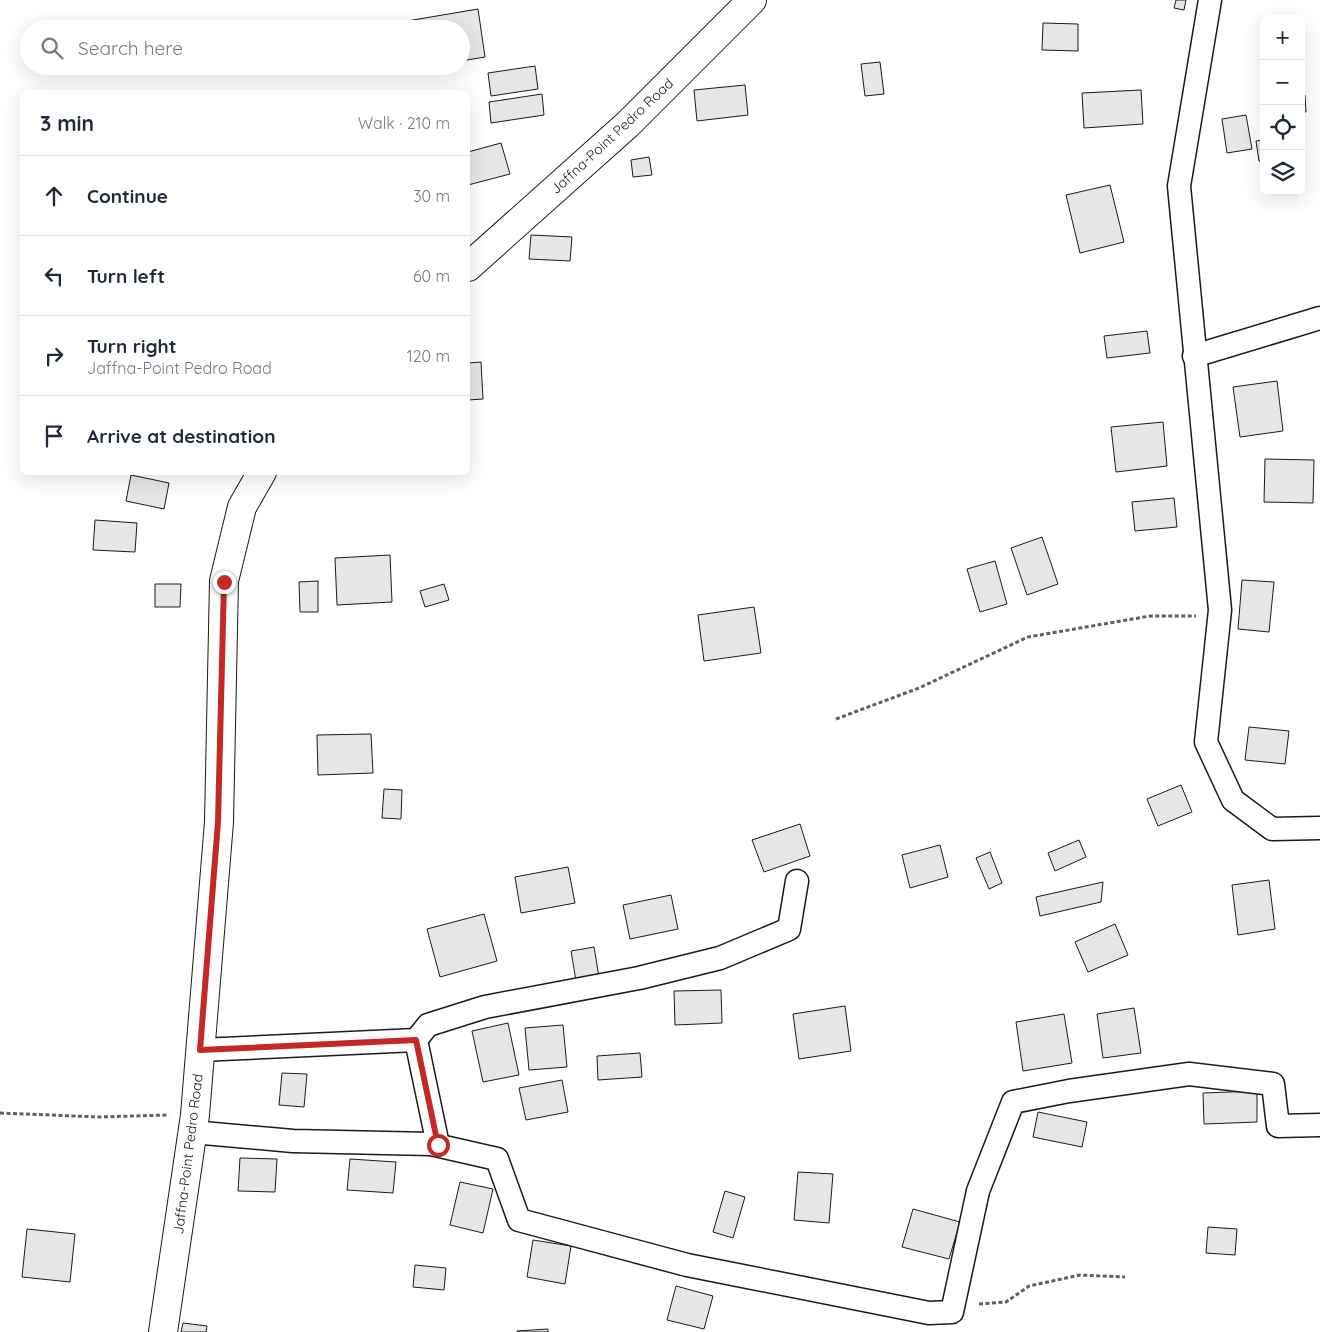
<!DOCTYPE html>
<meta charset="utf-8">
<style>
body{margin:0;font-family:Quicksand,sans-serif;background:#f2f2f3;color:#1f2937}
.controls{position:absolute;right:15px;top:15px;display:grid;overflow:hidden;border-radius:8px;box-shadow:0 5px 20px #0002}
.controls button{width:45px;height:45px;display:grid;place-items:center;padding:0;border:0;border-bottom:1px solid #e0e1e3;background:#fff;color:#1f2937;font:25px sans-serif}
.stop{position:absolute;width:15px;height:15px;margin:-11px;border:4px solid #c62828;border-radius:50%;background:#fff}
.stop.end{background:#c62828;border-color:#fff;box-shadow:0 1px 5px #0008}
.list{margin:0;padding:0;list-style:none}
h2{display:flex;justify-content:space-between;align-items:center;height:65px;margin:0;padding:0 20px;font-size:21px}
h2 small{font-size:16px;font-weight:400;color:#747a83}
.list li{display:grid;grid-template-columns:32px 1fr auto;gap:15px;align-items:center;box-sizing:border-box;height:80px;padding:0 20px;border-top:1px solid #e0e1e3}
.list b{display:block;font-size:19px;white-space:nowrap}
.list p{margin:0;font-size:16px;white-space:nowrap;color:#747a83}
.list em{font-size:16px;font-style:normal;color:#747a83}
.icon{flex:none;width:28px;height:28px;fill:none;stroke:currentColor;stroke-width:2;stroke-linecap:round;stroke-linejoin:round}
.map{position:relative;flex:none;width:1320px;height:1332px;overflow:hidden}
.search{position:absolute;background:#fff;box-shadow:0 5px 20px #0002;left:20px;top:20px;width:450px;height:55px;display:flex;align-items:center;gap:12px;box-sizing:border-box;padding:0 18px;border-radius:28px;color:#747a83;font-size:19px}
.panel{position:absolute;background:#fff;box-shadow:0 5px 20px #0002;left:20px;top:90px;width:450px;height:385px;border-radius:8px}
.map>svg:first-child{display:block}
.building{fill:#e6e6e6;stroke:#1a1a1a}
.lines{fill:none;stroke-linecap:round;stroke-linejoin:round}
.minor-casing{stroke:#1a1a1a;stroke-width:25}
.primary-casing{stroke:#1a1a1a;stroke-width:30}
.path{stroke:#5f5f5f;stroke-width:3;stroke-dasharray:4 2.5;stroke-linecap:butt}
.minor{stroke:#fff;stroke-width:22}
.primary{stroke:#fff;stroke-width:28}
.route{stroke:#c62828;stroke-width:6}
.labels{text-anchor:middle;stroke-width:4;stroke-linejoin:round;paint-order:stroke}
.street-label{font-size:14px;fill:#1a1a1a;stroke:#fff}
</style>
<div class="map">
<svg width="1320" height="1332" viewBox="0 0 1320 1332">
<rect width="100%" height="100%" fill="#fff"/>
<g class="building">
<path d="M1176,0H1186L1184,10L1174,8Z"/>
<path d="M478,9L485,57L461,61V29H408L407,21Z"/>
<path d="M1043,23L1078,24V51L1042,50Z"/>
<path d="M880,62L884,94L865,96L861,64Z"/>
<path d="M535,66L538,89L491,96L488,73Z"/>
<path d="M745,85L748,115L697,121L694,90Z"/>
<path d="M1141,90L1143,124L1084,128L1082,93Z"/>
<path d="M542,94L544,115L491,123L489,102Z"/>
<path d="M1301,95H1305L1306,112H1301Z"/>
<path d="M1246,115L1252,149L1227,153L1222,119Z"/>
<path d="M1264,140V161H1259L1256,141Z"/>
<path d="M501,143L510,174L468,185V152Z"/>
<path d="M649,157L652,175L633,177L631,160Z"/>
<path d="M1110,185L1124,242L1080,253L1066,195Z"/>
<path d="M531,235L572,237L570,261L529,259Z"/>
<path d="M1147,331L1150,353L1107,358L1104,336Z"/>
<path d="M481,362L483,399L468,400V363Z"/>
<path d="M1277,381L1283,431L1240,437L1233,387Z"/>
<path d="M1163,422L1167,466L1116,472L1111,427Z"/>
<path d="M1265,459L1314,460L1313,503L1264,502Z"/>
<path d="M131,475L169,483L164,509L126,501Z"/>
<path d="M1174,498L1177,527L1135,531L1132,502Z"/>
<path d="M95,520L137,523L135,552L93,550Z"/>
<path d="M1042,537L1058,584L1027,595L1011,548Z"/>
<path d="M390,555L392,602L337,605L335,558Z"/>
<path d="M995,561L1007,604L980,612L967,569Z"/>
<path d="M1242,580L1274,582L1269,632L1238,629Z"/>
<path d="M318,581V612H300L299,582Z"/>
<path d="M155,584H181L180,607H155Z"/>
<path d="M444,584L449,600L425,607L420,591Z"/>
<path d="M754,607L761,653L704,661L698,615Z"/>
<path d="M1249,727L1289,731L1285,764L1245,760Z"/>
<path d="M371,734L373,773L318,775L317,735Z"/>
<path d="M1181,785L1192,812L1158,826L1147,799Z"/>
<path d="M384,789L402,790L401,819L382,818Z"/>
<path d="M800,824L810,856L764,872L752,840Z"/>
<path d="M1079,840L1086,857L1055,871L1048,853Z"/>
<path d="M940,845L948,877L910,888L902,855Z"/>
<path d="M990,852L1002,883L989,889L976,858Z"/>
<path d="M568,867L575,903L521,913L515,877Z"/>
<path d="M1269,880L1275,929L1238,935L1232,885Z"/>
<path d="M1103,882L1101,902L1040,916L1036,897Z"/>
<path d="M671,895L678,929L630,939L623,905Z"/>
<path d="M484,914L497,961L440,977L427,929Z"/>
<path d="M1115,924L1128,955L1088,972L1075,942Z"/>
<path d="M594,947L599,977L576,981L571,951Z"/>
<path d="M721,990L722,1023L675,1025L674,991Z"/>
<path d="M845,1006L851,1051L799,1059L793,1014Z"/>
<path d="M1134,1008L1141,1053L1103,1058L1097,1014Z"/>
<path d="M1064,1014L1072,1063L1023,1071L1016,1022Z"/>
<path d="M508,1023L519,1075L483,1082L472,1031Z"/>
<path d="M563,1025L567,1067L529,1070L525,1028Z"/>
<path d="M640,1053L642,1077L598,1080L597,1056Z"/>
<path d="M282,1073L307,1074L304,1107L279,1105Z"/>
<path d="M562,1080L568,1112L526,1120L519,1088Z"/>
<path d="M1257,1091V1122L1204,1124L1203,1093Z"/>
<path d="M1038,1112L1087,1122L1082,1147L1033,1137Z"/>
<path d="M240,1158L277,1159L275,1192L238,1191Z"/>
<path d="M350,1159L396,1162L393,1193L347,1190Z"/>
<path d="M798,1172L833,1174L829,1223L794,1220Z"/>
<path d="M460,1182L493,1189L483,1233L450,1225Z"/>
<path d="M725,1191L745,1197L733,1238L713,1232Z"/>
<path d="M913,1209L960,1222L949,1259L902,1247Z"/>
<path d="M1208,1227L1237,1229L1235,1255L1206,1253Z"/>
<path d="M27,1229L75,1234L70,1282L22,1277Z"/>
<path d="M533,1240L571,1246L565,1284L527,1277Z"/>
<path d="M415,1265L446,1268L444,1290L413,1287Z"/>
<path d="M676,1286L713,1296L704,1329L667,1320Z"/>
<path d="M183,1323L207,1326L206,1332H181Z"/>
<path d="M548,1329V1332H517V1331Z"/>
</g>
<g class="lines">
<defs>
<g id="minor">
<path d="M1210,0L1179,186L1220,610L1206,742L1233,800L1272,829L1320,828"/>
<path d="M1194,356L1320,318"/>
<path d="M416,1040L428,1025L485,1007L639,978L720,958L789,929L797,881"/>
<path d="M200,1050L416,1040L438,1145"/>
<path d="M192,1132L293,1141L431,1144L497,1159L519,1220L687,1265L929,1313L952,1312L978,1191L1013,1102L1069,1091L1189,1074L1273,1084L1278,1126L1320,1125"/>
</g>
<g id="primary">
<path d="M468,267L628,124L752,0"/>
<path d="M163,1332L195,1115L219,822L224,581L242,507L262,472"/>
</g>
</defs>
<use href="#minor" class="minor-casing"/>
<use href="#primary" class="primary-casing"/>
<g class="path">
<path d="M836,719L919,688L1028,637L1150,616H1196"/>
<path d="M0,1113L98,1117L169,1115"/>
<path d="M979,1304L1006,1302L1029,1286L1080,1275L1125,1277"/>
</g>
<use href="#minor" class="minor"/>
<use href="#primary" class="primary"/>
</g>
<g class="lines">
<path class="route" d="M224,582L218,822L200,1050L416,1040L438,1145"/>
</g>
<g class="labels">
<g class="street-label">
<text transform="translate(612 136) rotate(-43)" y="5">Jaffna-Point Pedro Road</text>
<text transform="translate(188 1154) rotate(-83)" y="5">Jaffna-Point Pedro Road</text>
</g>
</g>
</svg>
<div class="controls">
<button>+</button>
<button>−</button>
<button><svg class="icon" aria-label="locate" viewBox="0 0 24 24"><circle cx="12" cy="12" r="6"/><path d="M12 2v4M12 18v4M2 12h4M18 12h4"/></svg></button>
<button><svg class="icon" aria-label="layers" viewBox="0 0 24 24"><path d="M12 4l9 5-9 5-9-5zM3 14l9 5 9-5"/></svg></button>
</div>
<div class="stop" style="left:438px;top:1145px"></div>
<div class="stop end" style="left:224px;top:582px"></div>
<div class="search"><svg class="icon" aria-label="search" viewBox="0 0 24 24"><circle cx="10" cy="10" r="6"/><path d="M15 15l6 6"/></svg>Search here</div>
<section class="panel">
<h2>3 min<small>Walk · 210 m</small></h2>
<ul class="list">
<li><svg class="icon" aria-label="ahead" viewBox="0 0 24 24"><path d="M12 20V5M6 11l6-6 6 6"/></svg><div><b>Continue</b></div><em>30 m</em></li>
<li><svg class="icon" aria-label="left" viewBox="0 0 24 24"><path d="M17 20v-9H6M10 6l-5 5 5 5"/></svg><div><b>Turn left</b></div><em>60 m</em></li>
<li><svg class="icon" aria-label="right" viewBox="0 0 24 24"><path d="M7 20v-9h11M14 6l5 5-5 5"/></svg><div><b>Turn right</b><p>Jaffna-Point Pedro Road</p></div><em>120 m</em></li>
<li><svg class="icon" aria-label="arrive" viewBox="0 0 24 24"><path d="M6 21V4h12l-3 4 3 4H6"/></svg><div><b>Arrive at destination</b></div></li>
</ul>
</section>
</div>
